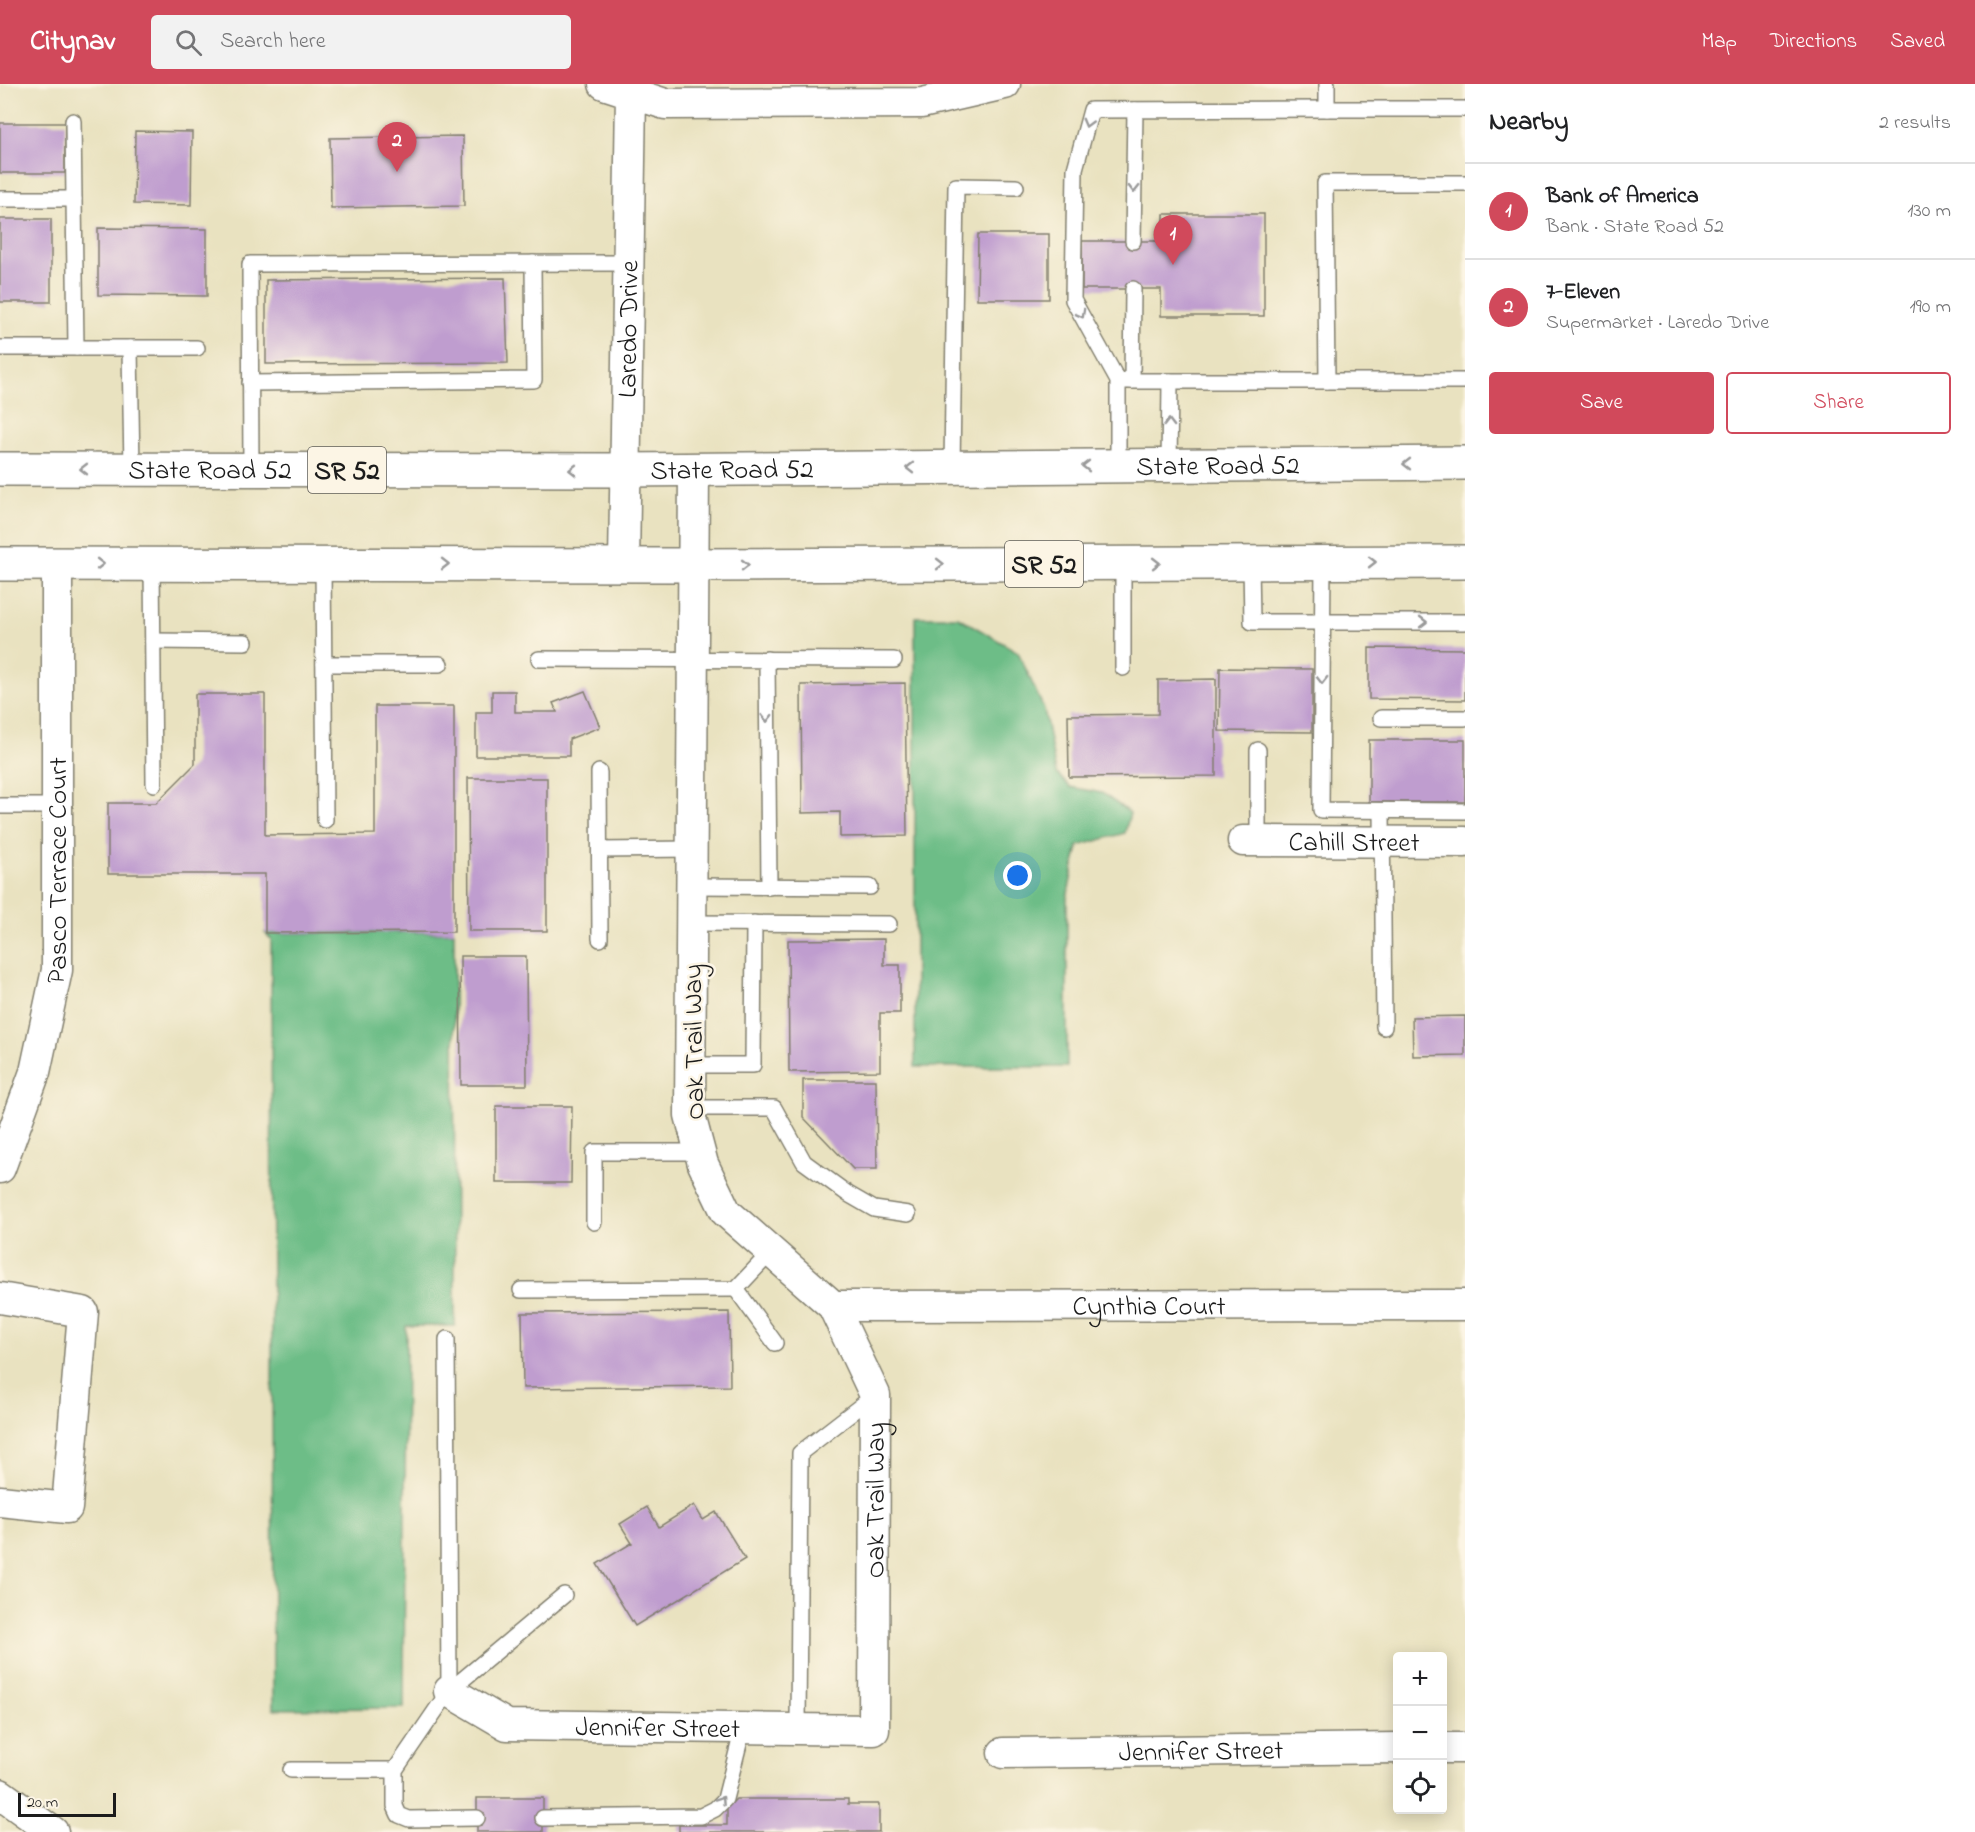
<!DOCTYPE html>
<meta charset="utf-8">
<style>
body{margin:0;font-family:"Indie Flower",sans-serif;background:#f2f2f2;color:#202124}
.controls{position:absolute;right:18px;bottom:18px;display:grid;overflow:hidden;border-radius:6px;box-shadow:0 3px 15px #0003}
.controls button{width:54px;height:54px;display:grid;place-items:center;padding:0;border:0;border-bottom:2px solid #e0e0e0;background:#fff;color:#202124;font:30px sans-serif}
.scale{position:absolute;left:18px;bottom:15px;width:98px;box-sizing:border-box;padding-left:6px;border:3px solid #1c1c1c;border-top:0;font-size:16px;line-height:21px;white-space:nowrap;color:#1c1c1c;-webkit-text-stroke:4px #fcf5e5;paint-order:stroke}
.you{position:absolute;left:1018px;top:792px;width:21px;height:21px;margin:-15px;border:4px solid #fff;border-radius:50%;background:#1a73e8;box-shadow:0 0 0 9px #1a73e833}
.badge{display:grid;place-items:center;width:39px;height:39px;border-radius:50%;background:#d1495b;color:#fff;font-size:20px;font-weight:700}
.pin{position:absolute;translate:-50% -50px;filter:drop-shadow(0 2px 3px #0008)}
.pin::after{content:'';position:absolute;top:32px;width:21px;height:18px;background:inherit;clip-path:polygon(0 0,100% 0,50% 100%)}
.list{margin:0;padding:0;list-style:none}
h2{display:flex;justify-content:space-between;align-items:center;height:78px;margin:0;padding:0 24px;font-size:26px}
h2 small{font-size:20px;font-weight:400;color:#757577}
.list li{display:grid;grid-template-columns:39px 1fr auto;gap:18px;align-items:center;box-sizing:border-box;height:96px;padding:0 24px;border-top:2px solid #e0e0e0}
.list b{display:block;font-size:22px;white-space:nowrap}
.list p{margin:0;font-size:20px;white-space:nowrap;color:#757577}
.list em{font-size:20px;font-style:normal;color:#757577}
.actions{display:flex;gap:12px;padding:18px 24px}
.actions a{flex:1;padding:14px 0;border:2px solid #d1495b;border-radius:6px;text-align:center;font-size:21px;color:#d1495b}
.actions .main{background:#d1495b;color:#fff}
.icon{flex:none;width:33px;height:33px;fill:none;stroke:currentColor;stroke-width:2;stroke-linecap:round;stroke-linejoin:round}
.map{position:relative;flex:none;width:1465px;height:1748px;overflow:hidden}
header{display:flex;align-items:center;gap:36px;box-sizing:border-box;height:84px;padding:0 30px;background:#d1495b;color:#fff}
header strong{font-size:28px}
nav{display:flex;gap:33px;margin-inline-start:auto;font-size:21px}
.search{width:420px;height:54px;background:#f2f2f2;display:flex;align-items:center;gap:15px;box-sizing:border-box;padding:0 21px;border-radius:6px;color:#757577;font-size:22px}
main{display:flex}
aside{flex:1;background:#fff}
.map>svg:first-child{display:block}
.forest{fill:#6dbd87;stroke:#446c52;stroke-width:1.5}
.building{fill:#bf9dcf}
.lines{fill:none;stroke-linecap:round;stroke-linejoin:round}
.lane-casing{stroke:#827f6e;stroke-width:18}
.street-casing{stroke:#827f6e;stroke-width:33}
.primary-casing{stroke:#827f6e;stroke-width:36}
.lane{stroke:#fff;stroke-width:15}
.street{stroke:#fff;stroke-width:30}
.primary{stroke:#fff;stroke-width:33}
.oneway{stroke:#999}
.labels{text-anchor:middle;stroke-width:5;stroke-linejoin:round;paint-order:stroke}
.shield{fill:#fcf5e5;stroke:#5f5d58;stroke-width:1.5}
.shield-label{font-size:26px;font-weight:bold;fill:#1c1c1c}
.street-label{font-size:27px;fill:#1c1c1c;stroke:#fcf5e5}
</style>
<header>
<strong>Citynav</strong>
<div class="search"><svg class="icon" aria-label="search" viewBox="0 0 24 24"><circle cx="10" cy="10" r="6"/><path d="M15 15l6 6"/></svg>Search here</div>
<nav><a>Map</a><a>Directions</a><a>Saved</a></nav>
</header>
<main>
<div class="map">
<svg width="1465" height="1748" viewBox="0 0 1465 1748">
<rect width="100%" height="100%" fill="#fcf5e5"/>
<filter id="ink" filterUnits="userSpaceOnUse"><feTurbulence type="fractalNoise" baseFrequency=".0167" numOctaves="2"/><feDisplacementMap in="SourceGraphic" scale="12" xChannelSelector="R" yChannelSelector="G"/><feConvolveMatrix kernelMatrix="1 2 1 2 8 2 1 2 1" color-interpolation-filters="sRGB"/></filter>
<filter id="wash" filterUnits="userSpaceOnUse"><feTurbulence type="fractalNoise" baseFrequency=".008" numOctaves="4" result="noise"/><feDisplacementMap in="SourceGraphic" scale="24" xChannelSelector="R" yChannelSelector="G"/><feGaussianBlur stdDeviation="1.35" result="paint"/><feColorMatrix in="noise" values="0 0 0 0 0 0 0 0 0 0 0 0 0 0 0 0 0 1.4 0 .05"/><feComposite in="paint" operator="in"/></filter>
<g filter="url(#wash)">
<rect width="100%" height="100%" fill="#e9e2c0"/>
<g class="forest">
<path d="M915,533H958L1018,568L1044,625L1056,689L1070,703L1102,709L1130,729L1125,749L1078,762L1067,814V983H915Z"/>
<path d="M454,848L455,1242H406L404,1624L273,1625L271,855L265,849Z"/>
</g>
<g id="blocks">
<g class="building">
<rect x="0" y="39" width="65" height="50"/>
<path d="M135,47L192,48L191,121L134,120Z"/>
<path d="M463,52L464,122L331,124L330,54Z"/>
<path d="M1164,130H1264V232H1161V205H1082V157H1164Z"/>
<rect x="0" y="135" width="51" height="83"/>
<path d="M98,144L207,145V212L98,211Z"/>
<path d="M978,150H1049V215H977Z"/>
<path d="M505,194L508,279L266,280V196Z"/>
<path d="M1369,564L1465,565V616L1369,615Z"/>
<path d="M1220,584L1312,585V648L1219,647Z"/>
<path d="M1216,595V692L1069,693L1068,631L1158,630V596Z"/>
<path d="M905,599L907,752L840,753V728L802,729L801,601Z"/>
<path d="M492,607H515V628H557L553,619L585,607L600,643L569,655V672H476V628H492Z"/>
<path d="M195,610H265V751L375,750V622H454V848L265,849V790H108V719H156L195,680Z"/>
<rect x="1369" y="656" width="96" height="62"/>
<path d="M468,694H547V847H469Z"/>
<path d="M884,855V881H900V929H880V987L789,988L788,856Z"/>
<path d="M460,872H526L527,1001H461Z"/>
<path d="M1465,932V971L1413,972L1412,933Z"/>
<path d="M803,996H876L877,1085H853L803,1033Z"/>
<path d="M496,1022H572L571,1099H496Z"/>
<path d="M729,1228L730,1302L523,1304L522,1229Z"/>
<path d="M694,1421L703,1436L716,1428L745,1475L635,1542L597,1480L632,1459L620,1440L647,1423L659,1443Z"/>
<rect x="477" y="1714" width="66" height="34"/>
<path d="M736,1715H848V1720H879V1748H679V1741H727V1724Z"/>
</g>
</g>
</g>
<g filter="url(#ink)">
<use href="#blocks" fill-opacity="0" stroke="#827f6e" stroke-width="1.5"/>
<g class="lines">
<defs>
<g id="lane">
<path d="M1327,0V25H1465"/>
<path d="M73,37L74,115"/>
<path d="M0,115H74L76,264"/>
<path d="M1133,157L1135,26"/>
<path d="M0,264H197"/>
<path d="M130,264L132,386"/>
<path d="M1118,297H1465"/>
<path d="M1132,297L1133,205"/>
<path d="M1327,297L1325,99H1465"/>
<path d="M250,299L534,296L533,179"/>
<path d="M1118,382V297L1073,216L1075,85L1091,26L1327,25"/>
<path d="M1169,382L1170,297"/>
<path d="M952,383L956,102L1016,103"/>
<path d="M251,386L250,180L629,179"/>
<path d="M1323,478L1321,726L1465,727"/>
<path d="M1123,479V584"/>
<path d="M1251,479L1252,538H1465"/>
<path d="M152,480L154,700"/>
<path d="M323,480L325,736"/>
<path d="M153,557L245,558"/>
<path d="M539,575L894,576"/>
<path d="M767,575L769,803"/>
<path d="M324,580H440"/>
<path d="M1381,634H1465"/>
<path d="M1258,666V757"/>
<path d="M599,688L600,855"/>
<path d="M0,722H58"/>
<path d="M1382,727L1384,943"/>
<path d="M600,766L692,765"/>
<path d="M692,802L870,803"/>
<path d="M691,839L889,840"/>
<path d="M691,981H753L754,839"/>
<path d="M690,1024H774L804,1078L848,1110L874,1125L908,1130"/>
<path d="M594,1138V1068H700"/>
<path d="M736,1205L775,1259"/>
<path d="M521,1206L736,1205L771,1168"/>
<path d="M447,1255L449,1607"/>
<path d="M798,1645L800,1369L875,1311"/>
<path d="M291,1686H395"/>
<path d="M477,1734L409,1735L399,1731L395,1722V1686L449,1607L564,1511"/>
<path d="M543,1734L701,1732L715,1725L725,1715L743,1644"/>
</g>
<g id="street">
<path d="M604,0L665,20L922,19L1005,0"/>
<path id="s1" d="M624,481L631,9"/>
<path id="s2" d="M1243,757L1465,758"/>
<path id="s3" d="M0,1084L35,988L57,886V480"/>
<path d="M0,1214L83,1228L67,1424L0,1417"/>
<path id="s4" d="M833,1222L1465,1221"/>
<path id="s5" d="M449,1607L507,1641L874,1646L875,1311L833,1222L726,1128L703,1080L690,1031L694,385"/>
<path d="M1442,1664H1465"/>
<path id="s6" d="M1003,1669L1398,1664"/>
<path d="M0,1710L53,1748"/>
</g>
<g id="primary">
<path id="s7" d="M0,385L625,386L1465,379"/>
<path d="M0,480L693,481L1465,478"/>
</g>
</defs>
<use href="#lane" class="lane-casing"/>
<use href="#street" class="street-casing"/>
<use href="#primary" class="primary-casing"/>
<use href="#lane" class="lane"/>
<use href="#street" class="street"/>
<use href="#primary" class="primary"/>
</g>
<defs><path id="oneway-chevron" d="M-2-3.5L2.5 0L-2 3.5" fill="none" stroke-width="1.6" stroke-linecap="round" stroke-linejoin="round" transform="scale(1.5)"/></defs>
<g class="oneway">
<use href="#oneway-chevron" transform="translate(1087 39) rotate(105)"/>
<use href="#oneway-chevron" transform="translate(1134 105) rotate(91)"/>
<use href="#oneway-chevron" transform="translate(1081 230) rotate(61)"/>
<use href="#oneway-chevron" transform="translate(1169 339) rotate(-89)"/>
<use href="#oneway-chevron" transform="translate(1407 380) rotate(180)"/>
<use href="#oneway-chevron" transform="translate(1086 382) rotate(180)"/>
<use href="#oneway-chevron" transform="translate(910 384) rotate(180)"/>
<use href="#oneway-chevron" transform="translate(84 385) rotate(-180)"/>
<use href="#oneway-chevron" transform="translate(573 386) rotate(-180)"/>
<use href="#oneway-chevron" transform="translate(1372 478)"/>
<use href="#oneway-chevron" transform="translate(1156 479)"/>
<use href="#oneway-chevron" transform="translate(100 480)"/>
<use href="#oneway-chevron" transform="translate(445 480)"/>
<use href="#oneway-chevron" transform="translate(940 480)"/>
<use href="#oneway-chevron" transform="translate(745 481)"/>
<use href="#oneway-chevron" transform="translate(1423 538)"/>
<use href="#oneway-chevron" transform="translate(1322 596) rotate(90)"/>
<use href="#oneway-chevron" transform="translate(767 634) rotate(90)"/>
<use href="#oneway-chevron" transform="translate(721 1716) rotate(-56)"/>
</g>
</g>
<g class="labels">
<g class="shield">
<rect x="308" y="363" width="78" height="46" rx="4.5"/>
<rect x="1005" y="457" width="78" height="46" rx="4.5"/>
</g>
<g class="shield-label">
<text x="347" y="395">SR 52</text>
<text x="1044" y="489">SR 52</text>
</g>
<g class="street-label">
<text dy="9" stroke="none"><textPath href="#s1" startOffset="236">Laredo Drive</textPath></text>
<text dy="9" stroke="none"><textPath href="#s7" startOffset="1218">State Road 52</textPath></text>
<text dy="9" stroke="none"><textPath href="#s7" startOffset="732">State Road 52</textPath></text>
<text dy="9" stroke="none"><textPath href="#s7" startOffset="210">State Road 52</textPath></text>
<text dy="9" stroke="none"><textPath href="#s2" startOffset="111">Cahill Street</textPath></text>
<text dy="9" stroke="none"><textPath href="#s3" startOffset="306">Pasco Terrace Court</textPath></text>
<text transform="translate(693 958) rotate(-91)" y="9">Oak Trail Way</text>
<text dy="9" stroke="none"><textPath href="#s4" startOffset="316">Cynthia Court</textPath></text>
<text dy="9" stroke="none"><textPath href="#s5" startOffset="664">Oak Trail Way</textPath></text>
<text dy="9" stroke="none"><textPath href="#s5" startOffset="218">Jennifer Street</textPath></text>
<text dy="9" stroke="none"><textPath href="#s6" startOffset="198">Jennifer Street</textPath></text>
</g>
</g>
</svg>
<div class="controls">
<button>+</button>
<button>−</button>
<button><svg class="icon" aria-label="locate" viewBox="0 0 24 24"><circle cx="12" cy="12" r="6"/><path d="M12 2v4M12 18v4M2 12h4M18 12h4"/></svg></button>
</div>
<div class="scale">20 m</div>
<div class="you"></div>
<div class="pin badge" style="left:1173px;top:181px">1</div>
<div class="pin badge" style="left:397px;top:88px">2</div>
</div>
<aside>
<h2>Nearby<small>2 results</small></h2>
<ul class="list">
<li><span class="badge">1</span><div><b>Bank of America</b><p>Bank · State Road 52</p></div><em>130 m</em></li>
<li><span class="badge">2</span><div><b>7-Eleven</b><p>Supermarket · Laredo Drive</p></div><em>190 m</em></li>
</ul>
<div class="actions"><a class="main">Save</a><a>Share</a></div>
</aside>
</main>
